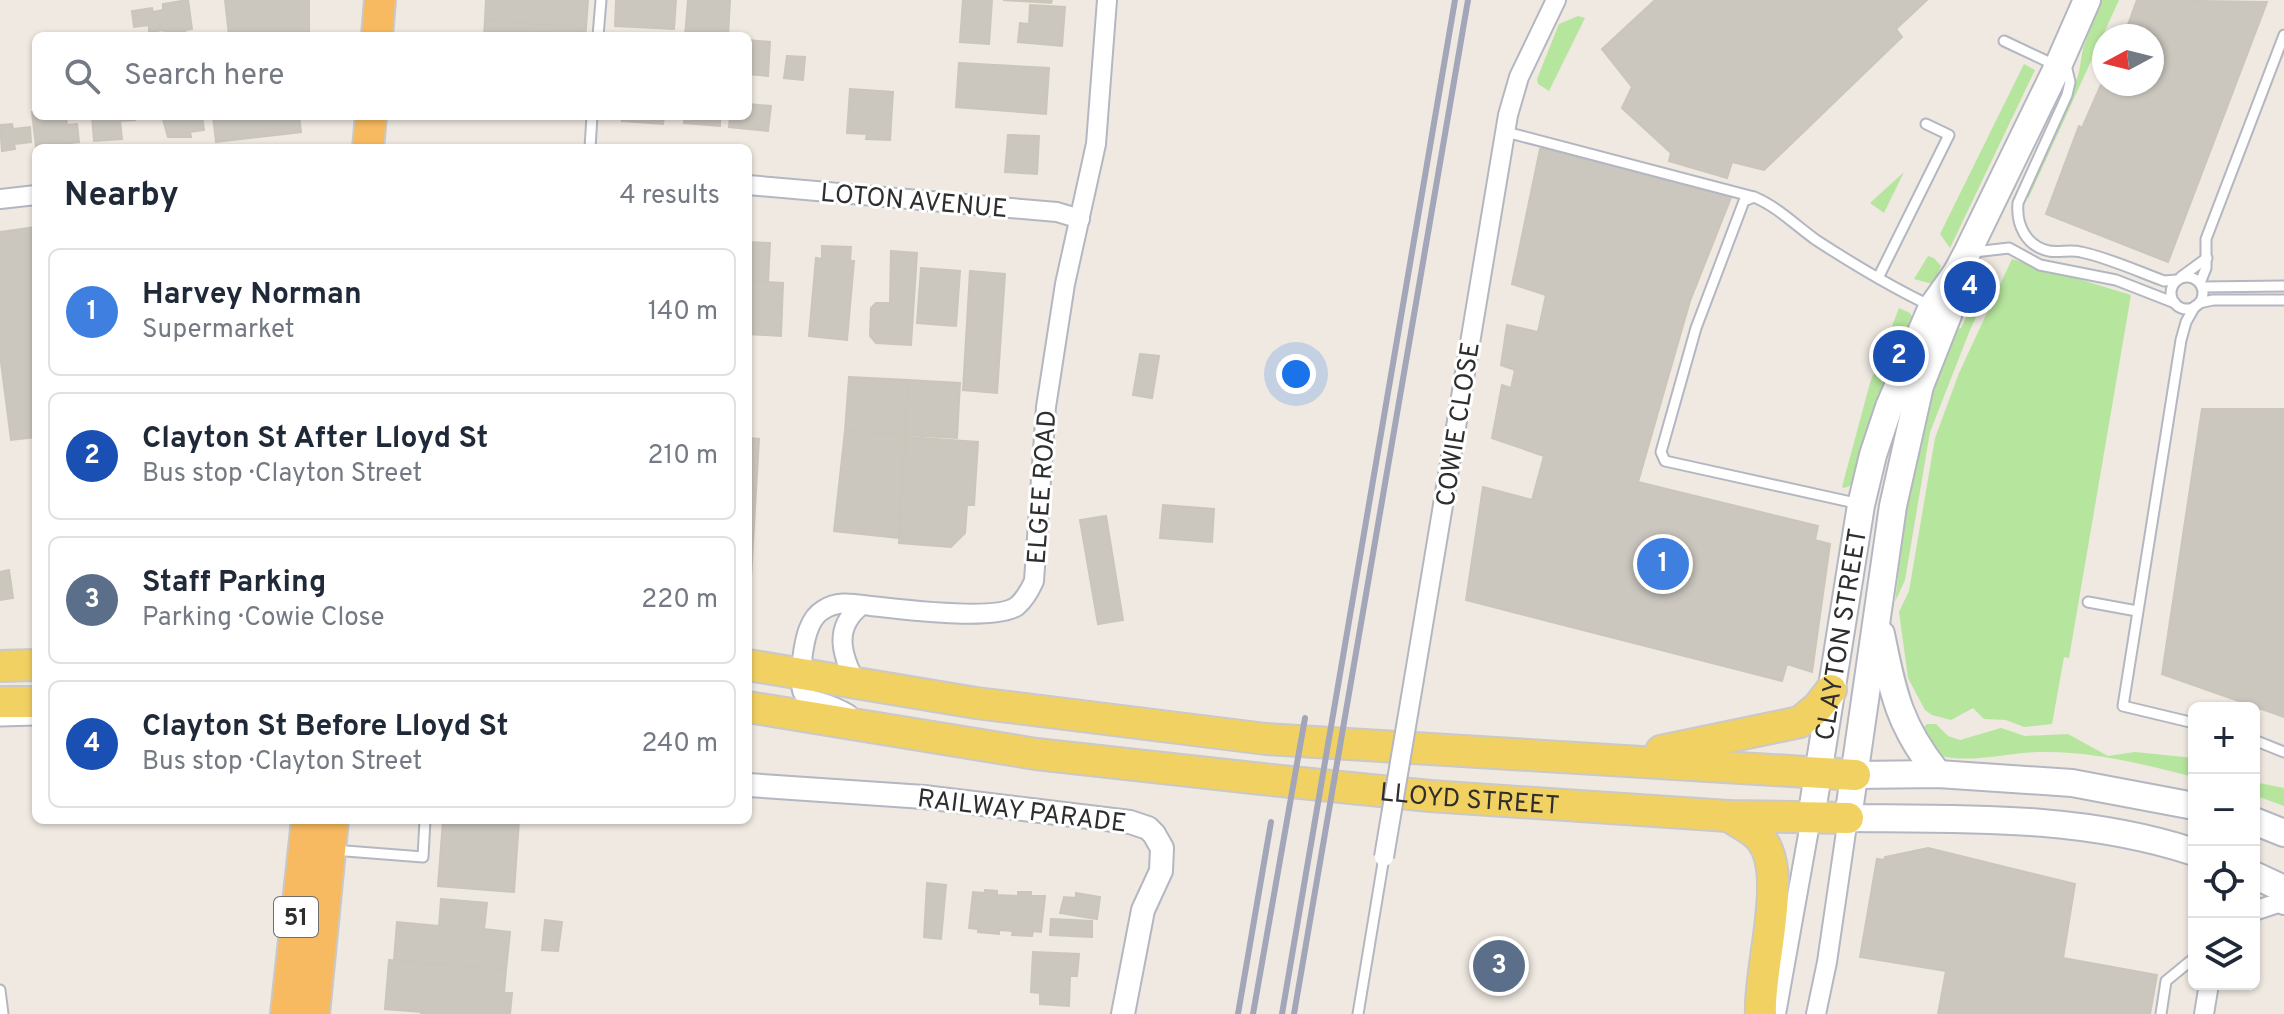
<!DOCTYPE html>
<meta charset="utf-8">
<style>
body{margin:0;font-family:Overpass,sans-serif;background:#f2f2f3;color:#1f2937}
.controls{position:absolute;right:24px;bottom:24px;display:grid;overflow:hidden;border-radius:12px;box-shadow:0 2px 6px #0004}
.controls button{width:72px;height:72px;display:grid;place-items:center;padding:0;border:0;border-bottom:2px solid #e0e1e3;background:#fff;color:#1f2937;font:40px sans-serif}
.compass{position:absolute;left:2092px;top:24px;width:72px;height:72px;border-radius:50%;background:#fff;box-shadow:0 2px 6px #0004;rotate:263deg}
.you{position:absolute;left:1296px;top:374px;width:28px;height:28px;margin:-20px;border:6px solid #fff;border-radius:50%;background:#1a73e8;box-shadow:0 0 0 12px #1a73e833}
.badge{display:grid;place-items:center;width:52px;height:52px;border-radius:50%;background:#4264fb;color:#fff;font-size:26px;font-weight:700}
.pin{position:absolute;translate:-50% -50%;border:4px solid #fff;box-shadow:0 2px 8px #0006}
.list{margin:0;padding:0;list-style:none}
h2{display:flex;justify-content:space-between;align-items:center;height:104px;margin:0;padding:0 32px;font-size:34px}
h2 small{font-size:26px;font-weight:400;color:#747a83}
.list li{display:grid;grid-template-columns:52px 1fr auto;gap:24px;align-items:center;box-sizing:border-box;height:128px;margin:0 16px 16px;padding:0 16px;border:2px solid #e0e1e3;border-radius:12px}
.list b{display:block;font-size:30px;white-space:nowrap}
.list p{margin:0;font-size:26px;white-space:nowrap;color:#747a83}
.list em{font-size:26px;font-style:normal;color:#747a83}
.icon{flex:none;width:44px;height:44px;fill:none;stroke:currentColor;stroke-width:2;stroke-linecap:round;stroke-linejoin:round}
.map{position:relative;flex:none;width:2284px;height:1014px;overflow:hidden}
.search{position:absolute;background:#fff;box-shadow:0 2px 6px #0004;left:32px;top:32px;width:720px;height:88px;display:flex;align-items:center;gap:20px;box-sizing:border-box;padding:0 28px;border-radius:12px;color:#747a83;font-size:30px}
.panel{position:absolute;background:#fff;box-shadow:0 2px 6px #0004;left:32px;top:144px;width:720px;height:680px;border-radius:12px}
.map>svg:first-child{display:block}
.green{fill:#b6e59e}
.building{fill:#cbc7bf;stroke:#cbc5ba;stroke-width:2}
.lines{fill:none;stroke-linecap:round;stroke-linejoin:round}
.service-casing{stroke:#b4b7c1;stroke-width:13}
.minor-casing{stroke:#b4b7c1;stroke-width:22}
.tertiary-casing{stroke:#b4b7c1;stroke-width:26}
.secondary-casing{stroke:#b4b7c1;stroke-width:30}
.primary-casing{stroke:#c9c9c9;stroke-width:34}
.trunk-casing{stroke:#c9c9c9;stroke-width:34}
.service{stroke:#fff;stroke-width:9}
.minor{stroke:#fff;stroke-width:18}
.tertiary{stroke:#fff;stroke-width:22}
.secondary{stroke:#fff;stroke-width:26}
.primary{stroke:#f2d163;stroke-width:30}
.trunk{stroke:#f8ba60;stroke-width:30}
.rail{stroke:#a3a6b8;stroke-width:6}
.minor-bridge-casing{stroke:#b4b7c1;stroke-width:22;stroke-linecap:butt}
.minor-bridge{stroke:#fff;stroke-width:18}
.labels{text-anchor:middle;stroke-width:6;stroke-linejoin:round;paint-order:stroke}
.shield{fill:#fff;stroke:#6d6d6d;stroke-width:2}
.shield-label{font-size:24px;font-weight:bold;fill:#2e2e2e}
.street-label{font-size:26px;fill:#2e2e2e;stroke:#fff}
</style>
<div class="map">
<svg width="2284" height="1014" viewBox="0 0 2284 1014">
<rect width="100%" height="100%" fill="#efe9e1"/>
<g class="green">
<path d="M2101,0H2119L2028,199V192L2072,93L2079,72L2083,48Z"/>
<path d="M1578,16L1585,18L1549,91L1538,84L1537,79L1559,24Z"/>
<path d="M2024,64L2035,70L1950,248L1940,234Z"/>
<path d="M1904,172L1884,213L1870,203Z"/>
<path d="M1928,256L1934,258L1941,266L1933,284L1914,279Z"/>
<path d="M2012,259L2131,295L2069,658L2064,657L2052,724L2024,727L2006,720L1984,719L1973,708L1951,720L1932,715L1925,710L1908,678L1899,612L1909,591L1935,438L1959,373Z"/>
<path d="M1983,282L1990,288L1970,330L1930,432L1905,580L1895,602L1909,490L1925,413L1952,330L1961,328Z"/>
<path d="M1899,308L1910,313L1915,322L1850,486L1844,488L1842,487L1870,383Z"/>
<path d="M1927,724H1936L1948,736L1960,740L2001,728L2025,736L2068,734L2108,756L2135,752L2194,758V777C2146,765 2093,751 2043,752C2013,752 1982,761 1952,758C1935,756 1928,746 1918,734Z"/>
<path d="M2254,782L2284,788V806L2254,795Z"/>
</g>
<g class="building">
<path d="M188,0L192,29L185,30L186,36H165L164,30L149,32V25L134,27L132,11L152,8L153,12L163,10V4Z"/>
<path d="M225,0H309V32L274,36H229Z"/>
<path d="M486,0H588L586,28L485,20Z"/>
<path d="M616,0H676L674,29L615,26Z"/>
<path d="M688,0H730L728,36H685Z"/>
<path d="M963,0H992L989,44L960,42Z"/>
<path d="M1003,0H1052L1051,3Z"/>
<path d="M1655,0H1927L1896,29L1902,37L1764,170L1732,162L1727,178L1669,161L1671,153L1622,108L1632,87L1602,49Z"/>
<path d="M2137,0L2267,2L2168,262L2046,214L2079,126L2082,128L2104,78V84H2152V36H2124Z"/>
<path d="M1030,5L1065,7L1062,46L1018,42L1020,23L1029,24Z"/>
<path d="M485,20L586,28L585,36H484Z"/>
<path d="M748,40L770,42L768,76L748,74Z"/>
<path d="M787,56L805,57L803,80L784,78Z"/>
<path d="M959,63L1049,68L1046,114L956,107Z"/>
<path d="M850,89L893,92L890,140L866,139L867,134L847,133Z"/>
<path d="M748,104L771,106L768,131L729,127L730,116H748Z"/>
<path d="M32,112H36V116H66L67,125L77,124L79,142L36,147Z"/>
<path d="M92,116H134L135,120L120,121L122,139L94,141Z"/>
<path d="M162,116H202L204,130L190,132L191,137H168Z"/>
<path d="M213,116H299L301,132L216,142Z"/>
<path d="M623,116H664L663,124L622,121Z"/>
<path d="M685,116H720V126L684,123Z"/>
<path d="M12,124L13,129L30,127L31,142L14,144L15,149L2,151L0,125Z"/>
<path d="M1008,135L1039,136L1037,174L1005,172Z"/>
<path d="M1551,146L1734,190L1690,301L1638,482L1818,526L1815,540L1830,544L1812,672L1787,664L1782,681L1466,600L1483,487L1532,500L1544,456L1492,438L1502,385L1511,388L1515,370L1501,365L1507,325L1538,332L1546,295L1512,284L1540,149Z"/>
<path d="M36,227V437L11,440L0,354V232Z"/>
<path d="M748,242L770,243L768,282L748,281Z"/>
<path d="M822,246L851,247L850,261H854L847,340L809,336L816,258L822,259Z"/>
<path d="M891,251L917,253L911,345L876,343L870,336L871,308L876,303H890Z"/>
<path d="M921,268L960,271L956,326L917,323Z"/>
<path d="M970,271L1005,274L997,393L963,390Z"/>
<path d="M748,281L783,283L781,336L748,334Z"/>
<path d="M1140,354L1159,356L1152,398L1133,395Z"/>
<path d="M849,377L908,380L905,435L845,431Z"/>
<path d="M908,380L960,383L957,438L905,435Z"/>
<path d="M2202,409H2284V717L2162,674Z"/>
<path d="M845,431L905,435L898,538L834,531Z"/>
<path d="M906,437L978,442L974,505H967L965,533L951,547L899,543Z"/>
<path d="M748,438L759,439L751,578H748Z"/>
<path d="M1163,505L1214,509L1212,542L1160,538Z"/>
<path d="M1106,516L1123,620L1098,624L1080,520Z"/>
<path d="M9,570L13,598L0,600V572Z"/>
<path d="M443,820L519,821L514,892L438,886Z"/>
<path d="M1928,848L2075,884L2063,958L2157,975L2150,1014H1938L1946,971L1860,957L1877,859L1884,860L1885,857Z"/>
<path d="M927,883L946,885L941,939L924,937Z"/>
<path d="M985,890L997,891V895L1018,896V892H1031V896H1045L1041,932L1033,931L1032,936L1012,935L1013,931L999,930V934L978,932V929L969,928L973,892L985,893Z"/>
<path d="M1076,893L1100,897L1097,919L1060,913L1064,897L1076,898Z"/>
<path d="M441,899L487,903L484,929L510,932L506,970L394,960L397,922L439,926Z"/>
<path d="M1051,919L1092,921V937L1050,935Z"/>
<path d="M545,920L562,922L558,951L542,950Z"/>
<path d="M1033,952L1079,954L1077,976H1070L1069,1006L1040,1004V993L1031,992Z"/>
<path d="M389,960L506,970L504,993H512L510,1014H421L422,1012L385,1009Z"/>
</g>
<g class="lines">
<defs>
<g id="service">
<path d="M598,36L601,0"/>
<path d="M2004,41L2055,65"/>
<path d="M2066,65L2070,82L2067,95L2018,203C2016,225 2026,246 2049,251C2060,253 2070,249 2081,252C2109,258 2137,271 2164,281L2177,280"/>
<path d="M1506,132L1754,197"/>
<path d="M590,148L592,116"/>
<path d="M1974,252L2009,248L2040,265L2116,280L2175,303"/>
<path d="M2181,277L2207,258"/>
<circle cx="2187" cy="293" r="16"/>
<path d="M1878,278L1949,135L1926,124"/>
<path d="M2200,283L2206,268V239L2284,35"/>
<path d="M2202,287L2284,286"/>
<path d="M2199,303L2213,300H2284"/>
<path d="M1860,504L1665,461L1661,452L1696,328L1744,201L1754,197C1778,207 1795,225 1816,240C1853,264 1891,287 1931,306"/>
<path d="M2088,602L2137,611"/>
<path d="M0,721L36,720"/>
<path d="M2194,723L2123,706L2181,340L2186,322L2195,306"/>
<path d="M2254,740L2284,752"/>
<path d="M333,850L423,857L425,820"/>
<path d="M0,990L3,1014"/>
<path d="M1358,1014L1384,857"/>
<path d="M2161,1014L2166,981L2194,958"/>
</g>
<g id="minor">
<path d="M748,185L1057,212L1080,219"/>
<path d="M0,199L36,195"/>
<path d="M1414,679L1508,115L1519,77L1556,0"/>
<path d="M856,683C841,654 833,627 862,605"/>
<path d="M848,714C808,690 795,715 803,653C805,639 809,618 823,610C838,600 854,604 871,606C900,609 996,622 1017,606C1025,599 1030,590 1034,581L1046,407L1065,284L1096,144L1107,0"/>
<path d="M2254,911L2278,903L2284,905"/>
<path d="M1776,1014L1811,818"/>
<path d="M1816,1014L1827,962L1848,818"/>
<path d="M2204,1014L2209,984"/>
</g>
<path id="tertiary" d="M748,785L924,797L1130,822L1148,828L1154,834L1162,848L1161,871L1143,910L1123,1014"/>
<g id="secondary">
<path d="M1957,272L1948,315L1920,386L1893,506L1848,818C1965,819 2082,815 2194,852"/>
<path d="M1881,634C1893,693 1899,726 1938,774"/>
<path d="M1855,775L1938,774L2072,783L2194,806"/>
<path id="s1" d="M1811,818L1861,505L1873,455L1889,407L1932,307L1957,272L1968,251L2058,66L2087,0"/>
<path d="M2254,821L2284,833"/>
<path d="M2254,875L2284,889"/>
</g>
<g id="primary">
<path d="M748,665L976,703L1266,739L1855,775"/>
<path d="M0,666L36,665"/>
<path d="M0,702H36"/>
<path id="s2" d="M748,707L1036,754L1262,779L1430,796L1728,816L1848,818"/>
<path d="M1661,751L1800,722L1818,707L1831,690"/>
<path d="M1728,816C1738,822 1751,828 1759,837C1791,870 1758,969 1761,1014"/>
</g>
<g id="trunk">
<path d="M377,36L380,0"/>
<path d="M368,148L371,116"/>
<path d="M286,1014L307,820"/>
<path d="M314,1014L333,820"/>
</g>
</defs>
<use href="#service" class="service-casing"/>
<use href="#minor" class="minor-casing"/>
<use href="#tertiary" class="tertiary-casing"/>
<use href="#secondary" class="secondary-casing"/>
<use href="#primary" class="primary-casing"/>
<use href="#trunk" class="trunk-casing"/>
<use href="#service" class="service"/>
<use href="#minor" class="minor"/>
<use href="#tertiary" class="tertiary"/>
<use href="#secondary" class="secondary"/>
<use href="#primary" class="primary"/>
<use href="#trunk" class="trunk"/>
<g class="rail">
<path d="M1238,1014L1271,822"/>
<path d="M1253,1014L1305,718"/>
<path d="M1282,1014L1455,0"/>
<path d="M1294,1014L1468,0"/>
</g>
<defs>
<path id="minor-bridge" d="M1384,857L1414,679"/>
</defs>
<use href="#minor-bridge" class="minor-bridge-casing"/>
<use href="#minor-bridge" class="minor-bridge"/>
</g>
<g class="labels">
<rect class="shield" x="274" y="897" width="44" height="40" rx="6"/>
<g class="shield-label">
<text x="296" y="925">51</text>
</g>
<g class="street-label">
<text transform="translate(914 200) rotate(5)" y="9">LOTON AVENUE</text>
<text transform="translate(1457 424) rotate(-81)" y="9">COWIE CLOSE</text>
<text transform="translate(1041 487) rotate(-86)" y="9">ELGEE ROAD</text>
<text dy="9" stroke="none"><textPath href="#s1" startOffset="186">CLAYTON STREET</textPath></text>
<text dy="9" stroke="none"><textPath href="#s2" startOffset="728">LLOYD STREET</textPath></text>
<text transform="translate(1022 810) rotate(7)" y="9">RAILWAY PARADE</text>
</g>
</g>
</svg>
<div class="controls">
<button>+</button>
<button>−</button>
<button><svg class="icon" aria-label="locate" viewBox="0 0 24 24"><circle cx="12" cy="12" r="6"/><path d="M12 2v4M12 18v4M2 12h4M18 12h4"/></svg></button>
<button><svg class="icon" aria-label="layers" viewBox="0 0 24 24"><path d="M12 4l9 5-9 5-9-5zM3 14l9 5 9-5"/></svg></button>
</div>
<svg class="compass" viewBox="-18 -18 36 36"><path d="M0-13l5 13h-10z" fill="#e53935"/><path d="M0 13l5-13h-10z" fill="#747a83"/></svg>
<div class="you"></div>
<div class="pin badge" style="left:1663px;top:564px;background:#3f7fe0">1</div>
<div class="pin badge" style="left:1899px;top:356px;background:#1a4fb4">2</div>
<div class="pin badge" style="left:1499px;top:966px;background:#5c6f8a">3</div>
<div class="pin badge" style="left:1970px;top:287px;background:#1a4fb4">4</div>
<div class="search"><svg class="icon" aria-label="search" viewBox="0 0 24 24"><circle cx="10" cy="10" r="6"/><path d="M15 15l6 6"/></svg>Search here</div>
<section class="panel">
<h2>Nearby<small>4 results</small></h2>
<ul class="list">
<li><span class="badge" style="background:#3f7fe0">1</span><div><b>Harvey Norman</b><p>Supermarket</p></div><em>140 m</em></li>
<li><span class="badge" style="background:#1a4fb4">2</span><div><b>Clayton St After Lloyd St</b><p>Bus stop · Clayton Street</p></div><em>210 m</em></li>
<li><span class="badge" style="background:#5c6f8a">3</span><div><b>Staff Parking</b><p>Parking · Cowie Close</p></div><em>220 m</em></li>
<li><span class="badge" style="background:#1a4fb4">4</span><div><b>Clayton St Before Lloyd St</b><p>Bus stop · Clayton Street</p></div><em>240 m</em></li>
</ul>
</section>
</div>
